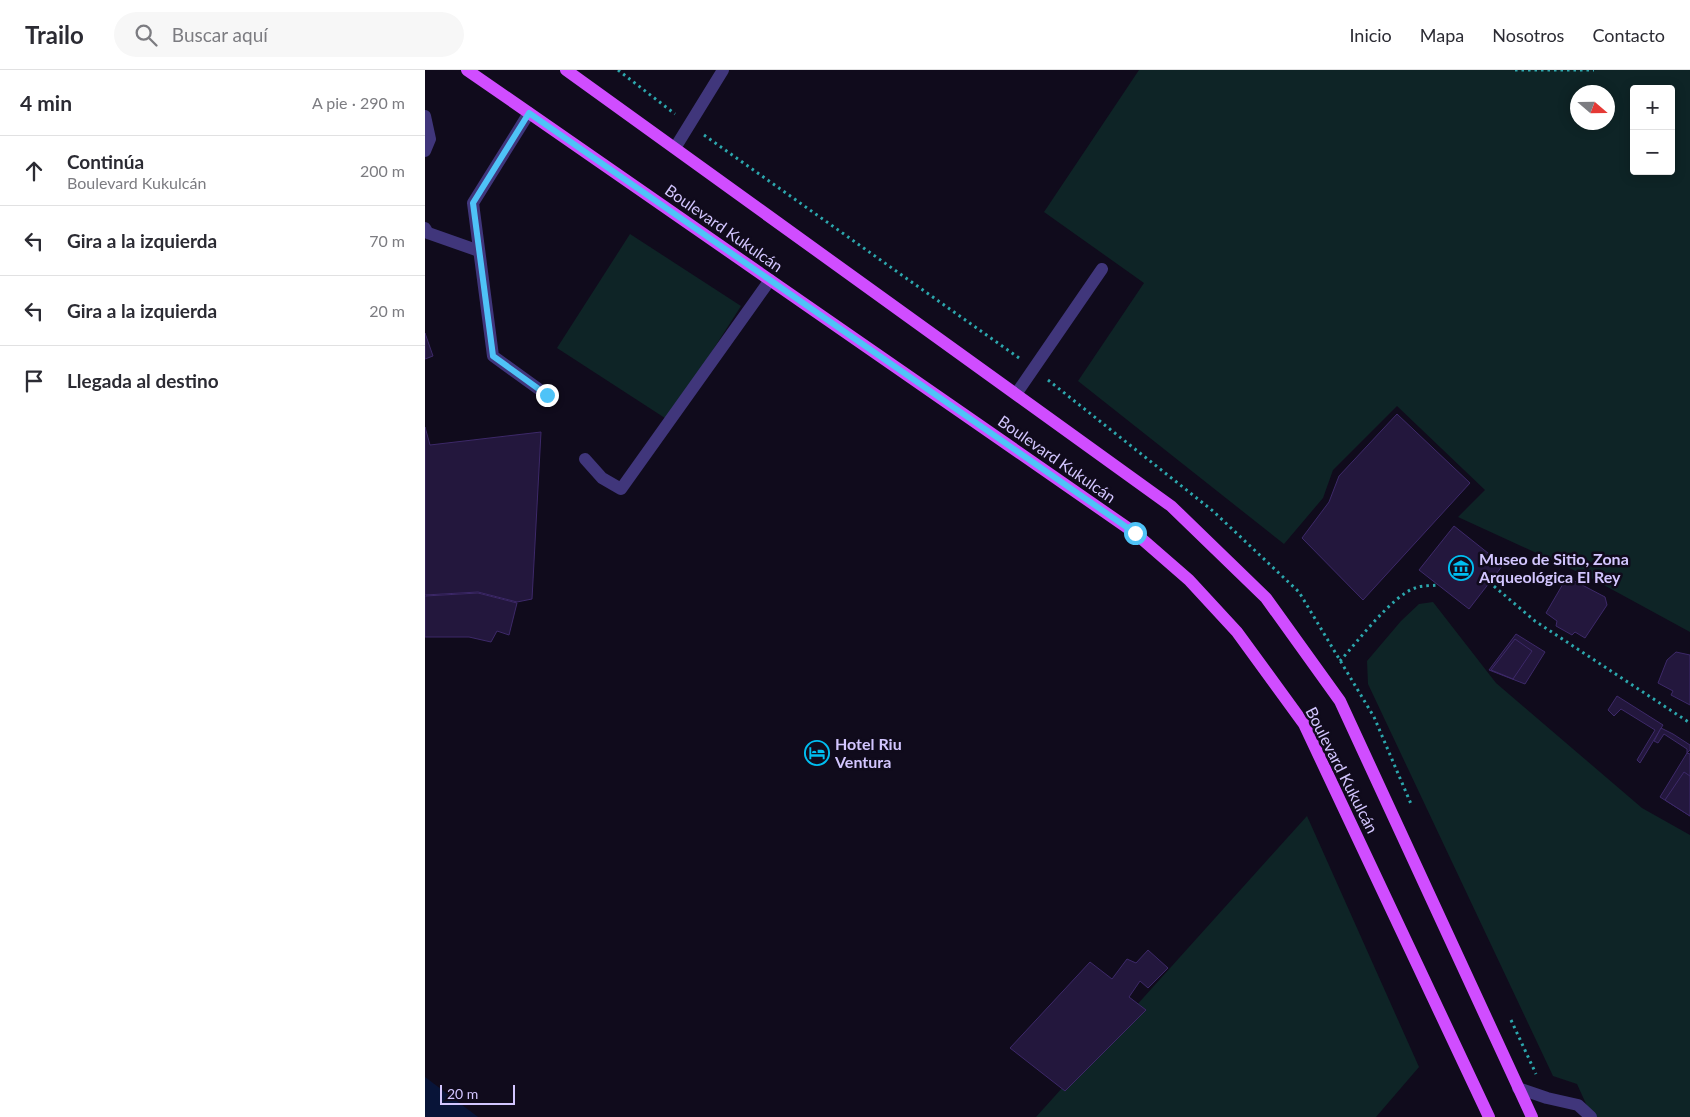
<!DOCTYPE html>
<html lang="es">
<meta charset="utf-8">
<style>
body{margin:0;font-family:Lato,sans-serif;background:#f7f7f7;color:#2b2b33}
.controls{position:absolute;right:15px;top:15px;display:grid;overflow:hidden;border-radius:5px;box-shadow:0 2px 12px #0003}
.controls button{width:45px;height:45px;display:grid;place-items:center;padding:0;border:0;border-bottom:1px solid #e1e1e2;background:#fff;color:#2b2b33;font:25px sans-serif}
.compass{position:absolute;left:1145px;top:15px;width:45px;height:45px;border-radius:50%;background:#fff;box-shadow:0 2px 12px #0003;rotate:110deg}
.scale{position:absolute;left:15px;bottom:12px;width:75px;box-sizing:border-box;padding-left:5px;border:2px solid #d3c6ff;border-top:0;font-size:14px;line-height:18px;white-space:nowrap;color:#d3c6ff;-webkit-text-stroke:4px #100b1c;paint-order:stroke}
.stop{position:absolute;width:15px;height:15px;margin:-11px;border:4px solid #4fc3f7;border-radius:50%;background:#fff}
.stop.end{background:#4fc3f7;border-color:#fff;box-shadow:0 1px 5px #0008}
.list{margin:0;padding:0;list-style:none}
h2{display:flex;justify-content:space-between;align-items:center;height:65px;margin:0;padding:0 20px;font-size:21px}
h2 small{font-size:16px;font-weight:400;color:#7c7c81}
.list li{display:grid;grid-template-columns:32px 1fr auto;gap:15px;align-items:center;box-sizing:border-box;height:70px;padding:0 20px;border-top:1px solid #e1e1e2}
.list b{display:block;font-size:19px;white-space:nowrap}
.list p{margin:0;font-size:16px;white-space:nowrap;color:#7c7c81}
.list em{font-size:16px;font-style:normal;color:#7c7c81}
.icon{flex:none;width:28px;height:28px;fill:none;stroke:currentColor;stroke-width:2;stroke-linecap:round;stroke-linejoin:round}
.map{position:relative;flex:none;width:1265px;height:1047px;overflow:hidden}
header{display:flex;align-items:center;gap:30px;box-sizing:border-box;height:70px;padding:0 25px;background:#fff;border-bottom:1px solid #e1e1e2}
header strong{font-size:24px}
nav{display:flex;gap:28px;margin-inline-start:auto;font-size:18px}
.search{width:350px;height:45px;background:#f7f7f7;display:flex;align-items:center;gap:12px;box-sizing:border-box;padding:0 18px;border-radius:28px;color:#7c7c81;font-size:19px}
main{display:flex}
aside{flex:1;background:#fff}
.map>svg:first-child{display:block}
.green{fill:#0e2426;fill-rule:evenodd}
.water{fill:#081438}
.building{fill:#23173d;stroke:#3d2969}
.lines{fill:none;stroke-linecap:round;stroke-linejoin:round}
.path{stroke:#2ca7ad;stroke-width:3;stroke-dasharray:2.5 4;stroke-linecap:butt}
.minor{stroke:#40367b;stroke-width:12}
.major{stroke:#d04dff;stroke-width:12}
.route{stroke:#4fc3f7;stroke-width:6}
.labels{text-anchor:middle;stroke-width:5;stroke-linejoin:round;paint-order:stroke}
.street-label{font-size:16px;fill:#d3c6ff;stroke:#100b1c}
.poi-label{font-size:16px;font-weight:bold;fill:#d3c6ff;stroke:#100b1c;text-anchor:start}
</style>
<header>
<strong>Trailo</strong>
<div class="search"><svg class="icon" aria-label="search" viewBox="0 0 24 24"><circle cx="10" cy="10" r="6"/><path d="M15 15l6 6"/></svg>Buscar aquí</div>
<nav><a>Inicio</a><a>Mapa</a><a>Nosotros</a><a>Contacto</a></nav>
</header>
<main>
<aside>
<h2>4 min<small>A pie · 290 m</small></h2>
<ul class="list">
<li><svg class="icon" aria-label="ahead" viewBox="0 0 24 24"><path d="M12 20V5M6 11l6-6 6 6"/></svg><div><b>Continúa</b><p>Boulevard Kukulcán</p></div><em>200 m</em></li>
<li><svg class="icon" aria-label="left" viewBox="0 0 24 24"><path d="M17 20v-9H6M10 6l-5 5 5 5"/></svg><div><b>Gira a la izquierda</b></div><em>70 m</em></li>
<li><svg class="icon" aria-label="left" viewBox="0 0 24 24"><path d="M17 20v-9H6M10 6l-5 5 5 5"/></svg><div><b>Gira a la izquierda</b></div><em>20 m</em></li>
<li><svg class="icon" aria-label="arrive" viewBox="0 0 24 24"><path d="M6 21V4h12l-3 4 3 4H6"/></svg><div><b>Llegada al destino</b></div></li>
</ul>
</aside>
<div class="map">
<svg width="1265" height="1047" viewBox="0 0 1265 1047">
<rect width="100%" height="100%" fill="#100b1c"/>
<g class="green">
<path d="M714,0H1265V562L1166,508L1033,447L1060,420L972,336L908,400L898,428L859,474L653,311L719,213L619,142ZM1209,19H1246V101H1209ZM1152,22H1182V52H1152Z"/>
<path d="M205,164L316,236L243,350L132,278Z"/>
<path d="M1008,532L1071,613L1217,738L1265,765V1047H1167L1152,1014L1128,1006L943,614L942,591L976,551L994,534Z"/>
<path d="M882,746L994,997L951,1047H611Z"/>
</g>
<path class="water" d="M0,1007L53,1047H0Z"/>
<g class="building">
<path d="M0,263L8,286L0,289Z"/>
<path d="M972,344L1045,413L938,530L877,468L904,432L914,406Z"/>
<path d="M0,357L5,375L116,362L107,529L92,532L53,522L0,525Z"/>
<path d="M1029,456L1078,495L1044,539L994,500Z"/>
<path d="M1142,507L1180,527L1182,535L1160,568L1150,562L1147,565L1131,556L1132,551L1121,543Z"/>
<path d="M53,523L92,533L84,565L72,561L66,572L44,567H0V526Z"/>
<path d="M1091,564L1120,582L1100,614L1064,600Z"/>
<path d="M1090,569L1107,581L1088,609L1066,600Z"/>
<path d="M1251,582L1265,585V635L1246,625L1248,621L1233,613L1242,590Z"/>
<path d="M1192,626L1238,655L1215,693L1212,690L1230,660L1196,639L1189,646L1183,640Z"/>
<path d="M1236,658L1248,664L1265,675V680L1262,683V679L1239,664L1233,673L1229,671Z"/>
<path d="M1262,683L1265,684V746L1235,727Z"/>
<path d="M1259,702L1265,706V746L1240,730Z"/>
<path d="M723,880L743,898L723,918L715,911L704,927L721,940L640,1021L585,978L665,892L687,909L702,889L711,893Z"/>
</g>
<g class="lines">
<g class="path">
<path d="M193,0L250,44"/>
<path d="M1090,0H1169"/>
<path d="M279,65L594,288"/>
<path d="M623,310L788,441L874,522L949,647L986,734"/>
<path d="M1064,512L1110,551L1265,653"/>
<path d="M915,591C933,571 967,526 990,518C997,515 1006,516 1013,515"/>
<path d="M1086,950L1111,1004"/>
</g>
<g class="minor">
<path d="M104,43L48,133L68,286L122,325"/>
<path d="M0,46L5,69L0,81"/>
<path d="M250,78L298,0"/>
<path d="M0,158L3,163L54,181"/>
<path d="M591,324L677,199"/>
<path d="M160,389L177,408L196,419L345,210"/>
<path d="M1093,1018L1122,1028L1153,1035L1166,1047"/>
</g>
<g class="major">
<path d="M42,0L710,463L764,510L812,562L879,654L1064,1047"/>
<path d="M141,0L746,436L841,528L915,631L1107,1047"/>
</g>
</g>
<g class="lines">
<path class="route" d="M122,325L68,286L48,133L104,43L710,463"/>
</g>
<defs>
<symbol id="museum-ring" viewBox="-11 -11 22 22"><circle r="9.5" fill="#100b1c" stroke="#00bff1" stroke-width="1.5"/><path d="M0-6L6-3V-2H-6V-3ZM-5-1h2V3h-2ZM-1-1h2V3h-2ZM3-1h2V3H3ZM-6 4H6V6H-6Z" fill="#00bff1"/></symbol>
<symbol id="hotel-ring" viewBox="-11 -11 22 22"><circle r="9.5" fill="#100b1c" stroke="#00bff1" stroke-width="1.5"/><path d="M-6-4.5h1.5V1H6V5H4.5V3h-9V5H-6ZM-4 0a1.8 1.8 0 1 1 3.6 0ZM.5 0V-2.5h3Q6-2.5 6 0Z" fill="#00bff1"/></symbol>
</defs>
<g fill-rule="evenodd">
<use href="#museum-ring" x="1022" y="484" width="28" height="28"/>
<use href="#hotel-ring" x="378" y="669" width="28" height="28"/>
</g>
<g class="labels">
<g class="street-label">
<text transform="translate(299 158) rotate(35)" y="6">Boulevard Kukulcán</text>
<text transform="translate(632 389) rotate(35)" y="6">Boulevard Kukulcán</text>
<text transform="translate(917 700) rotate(63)" y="6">Boulevard Kukulcán</text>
</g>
<g class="poi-label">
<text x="1054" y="495">Museo de Sitio, Zona<tspan x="1054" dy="18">Arqueológica El Rey</tspan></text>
<text x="410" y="680">Hotel Riu<tspan x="410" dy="18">Ventura</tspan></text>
</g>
</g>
</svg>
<div class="controls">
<button>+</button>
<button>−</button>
</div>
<svg class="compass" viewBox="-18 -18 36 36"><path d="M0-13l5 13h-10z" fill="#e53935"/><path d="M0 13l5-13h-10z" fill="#7c7c81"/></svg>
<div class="scale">20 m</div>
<div class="stop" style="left:710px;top:463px"></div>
<div class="stop end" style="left:122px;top:325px"></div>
</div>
</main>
